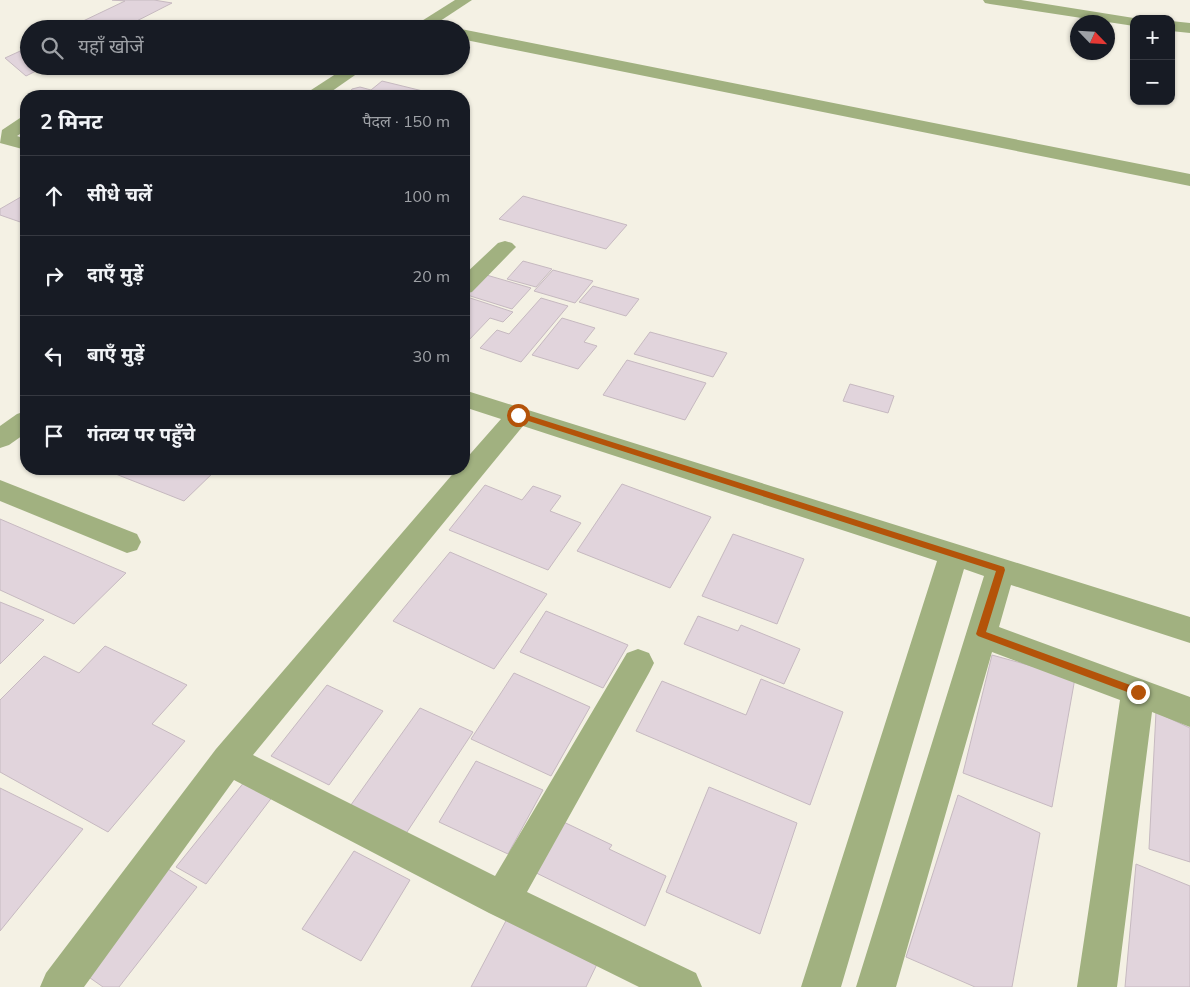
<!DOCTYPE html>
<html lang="hi">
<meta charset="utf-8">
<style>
body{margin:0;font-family:Mulish,"Noto Sans Devanagari",sans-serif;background:#242831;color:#f1f3f6}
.controls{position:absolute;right:15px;top:15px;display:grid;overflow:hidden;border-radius:10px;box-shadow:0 1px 4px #0004}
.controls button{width:45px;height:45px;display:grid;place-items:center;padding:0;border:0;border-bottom:1px solid #363941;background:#171b24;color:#f1f3f6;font:25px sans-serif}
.compass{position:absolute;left:1070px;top:15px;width:45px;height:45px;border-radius:50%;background:#171b24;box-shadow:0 1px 4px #0004;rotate:115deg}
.stop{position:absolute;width:15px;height:15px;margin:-11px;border:4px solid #b45309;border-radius:50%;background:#fff}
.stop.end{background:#b45309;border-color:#fff;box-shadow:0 1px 5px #0008}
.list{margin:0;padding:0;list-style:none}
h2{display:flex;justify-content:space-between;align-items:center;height:65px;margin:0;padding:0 20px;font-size:21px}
h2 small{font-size:16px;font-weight:400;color:#9ea1a6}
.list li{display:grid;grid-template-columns:32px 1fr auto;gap:15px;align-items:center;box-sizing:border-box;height:80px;padding:0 20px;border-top:1px solid #363941}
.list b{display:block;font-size:19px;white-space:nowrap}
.list em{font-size:16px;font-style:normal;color:#9ea1a6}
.icon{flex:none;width:28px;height:28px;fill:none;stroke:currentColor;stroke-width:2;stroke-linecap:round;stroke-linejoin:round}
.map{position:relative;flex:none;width:1190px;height:987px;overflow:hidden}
.search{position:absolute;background:#171b24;box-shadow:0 1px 4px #0004;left:20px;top:20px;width:450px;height:55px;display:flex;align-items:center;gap:12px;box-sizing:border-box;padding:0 18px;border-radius:28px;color:#9ea1a6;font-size:19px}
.panel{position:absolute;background:#171b24;box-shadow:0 1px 4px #0004;left:20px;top:90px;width:450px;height:385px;border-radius:20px}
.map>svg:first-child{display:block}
.building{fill:#e1d4dc;stroke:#c6b9c0}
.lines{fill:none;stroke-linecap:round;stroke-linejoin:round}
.minor{fill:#a1b180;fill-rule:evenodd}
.route{fill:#b45309}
</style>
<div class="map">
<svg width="1190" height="987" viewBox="0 0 1190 987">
<rect width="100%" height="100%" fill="#f4f1e4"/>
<g class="building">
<path d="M112,0H154L172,3L121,29H84L92,25L81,22L125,1Z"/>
<path d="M29,47V66H46L26,76L5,58Z"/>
<path d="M382,81L431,93L428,96H353L349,93L352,89L360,87L371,90Z"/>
<path d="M26,194V224L0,215V209Z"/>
<path d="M523,196L627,225L606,249L499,219Z"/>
<path d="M523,261L552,269L536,287L507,279Z"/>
<path d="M553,270L593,281L575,303L534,291Z"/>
<path d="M483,274L531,288L512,309L464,294Z"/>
<path d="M593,286L639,299L626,316L579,302Z"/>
<path d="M464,296L513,312L503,322L490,318L468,341L464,339Z"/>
<path d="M541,298L568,306L521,362L480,348L497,330L509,334Z"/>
<path d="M562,318L595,328L584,342L597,346L578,369L532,355Z"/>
<path d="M650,332L727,353L713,377L634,354Z"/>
<path d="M627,360L706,383L685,420L603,395Z"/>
<path d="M850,384L894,396L888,413L843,401Z"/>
<path d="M103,469H217L184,501Z"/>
<path d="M622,484L711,517L670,588L577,551Z"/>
<path d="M485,485L522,500L533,486L561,496L550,511L581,523L548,570L449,530Z"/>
<path d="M0,519L126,573L74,624L0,590Z"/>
<path d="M733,534L804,559L777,624L702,596Z"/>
<path d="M450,552L547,594L494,669L393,621Z"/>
<path d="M0,602L44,620L0,664Z"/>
<path d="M546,611L628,645L603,688L520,652Z"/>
<path d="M698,616L738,631L741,625L800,649L784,684L684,644Z"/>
<path d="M105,646L187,685L152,724L185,741L108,832L0,772V700L44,656L79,673Z"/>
<path d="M992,655L1075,678L1052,807L963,773Z"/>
<path d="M514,673L590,707L551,776L471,739Z"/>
<path d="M761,679L843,712L810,805L636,731L662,681L746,715Z"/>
<path d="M327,685L383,711L329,785L271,756Z"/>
<path d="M420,708L473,732L403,838L348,809Z"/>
<path d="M1156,712L1190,728V862L1149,849Z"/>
<path d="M476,761L543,790L508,854L439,822Z"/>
<path d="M245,781L273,796L206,884L176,867Z"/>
<path d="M709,787L797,823L760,934L666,892Z"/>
<path d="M0,788L83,829L0,931Z"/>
<path d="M958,795L1040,833L1012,987H975L906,957Z"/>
<path d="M551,816L612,845L609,849L666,876L645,926L524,867Z"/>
<path d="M354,851L410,880L361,961L302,929Z"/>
<path d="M1136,864L1190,886V987H1125Z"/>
<path d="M168,869L197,887L119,987H103L83,973Z"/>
<path d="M508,917L598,962L586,987H471Z"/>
</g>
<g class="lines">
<g class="minor">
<path d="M455,0H472L428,29H409Z"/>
<path d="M983,0H1021L1140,19H1134V26L990,4L985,3Z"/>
<path d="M1171,21L1190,23V33L1171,31Z"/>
<path d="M461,29L1190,174V186L461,39Z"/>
<path d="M348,66H368L325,96H306L308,92Z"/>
<path d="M26,117V130L17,136L26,139V150L0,143L2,130L20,118Z"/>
<path d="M505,241L512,243L516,247L512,251L472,292L464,294V275L498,243Z"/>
<path d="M464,390L1190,617V643L1011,585L999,627L1190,697V727L1152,712L1117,987H1077L1120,700L992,652L896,987H856L984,576L964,569L841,987H801L937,561L523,426L253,755L495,876L627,653L638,649L649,653L654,663L649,673L527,892L696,973L702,987H639L489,913L234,780L84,987H40L46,973L216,749L457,469H464V461L501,419L464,407Z"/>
<path d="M26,411V433L9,445L0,448V426L17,414Z"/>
<path d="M0,480L137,534L141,542L137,550L127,553L0,501Z"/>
</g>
</g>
<path class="route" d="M516,413H521L1004,567L1005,570L986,632L1141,689L1143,692L1138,696L978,636L976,634L996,571L516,417Z"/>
</svg>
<div class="controls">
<button>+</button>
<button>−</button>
</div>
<svg class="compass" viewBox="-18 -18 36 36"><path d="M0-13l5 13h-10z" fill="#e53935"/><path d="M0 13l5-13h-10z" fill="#9ea1a6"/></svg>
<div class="stop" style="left:518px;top:415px"></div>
<div class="stop end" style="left:1138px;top:692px"></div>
<div class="search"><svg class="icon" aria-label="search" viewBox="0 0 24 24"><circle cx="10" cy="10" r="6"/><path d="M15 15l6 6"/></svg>यहाँ खोजें</div>
<section class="panel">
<h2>2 मिनट<small>पैदल · 150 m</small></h2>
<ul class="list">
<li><svg class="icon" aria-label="ahead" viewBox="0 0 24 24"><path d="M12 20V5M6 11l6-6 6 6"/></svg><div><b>सीधे चलें</b></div><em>100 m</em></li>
<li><svg class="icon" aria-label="right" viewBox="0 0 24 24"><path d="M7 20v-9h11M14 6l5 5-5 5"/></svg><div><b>दाएँ मुड़ें</b></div><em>20 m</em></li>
<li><svg class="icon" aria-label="left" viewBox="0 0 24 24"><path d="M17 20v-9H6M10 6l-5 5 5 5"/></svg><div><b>बाएँ मुड़ें</b></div><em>30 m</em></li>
<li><svg class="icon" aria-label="arrive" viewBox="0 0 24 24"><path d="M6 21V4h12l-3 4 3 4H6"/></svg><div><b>गंतव्य पर पहुँचे</b></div></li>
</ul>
</section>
</div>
